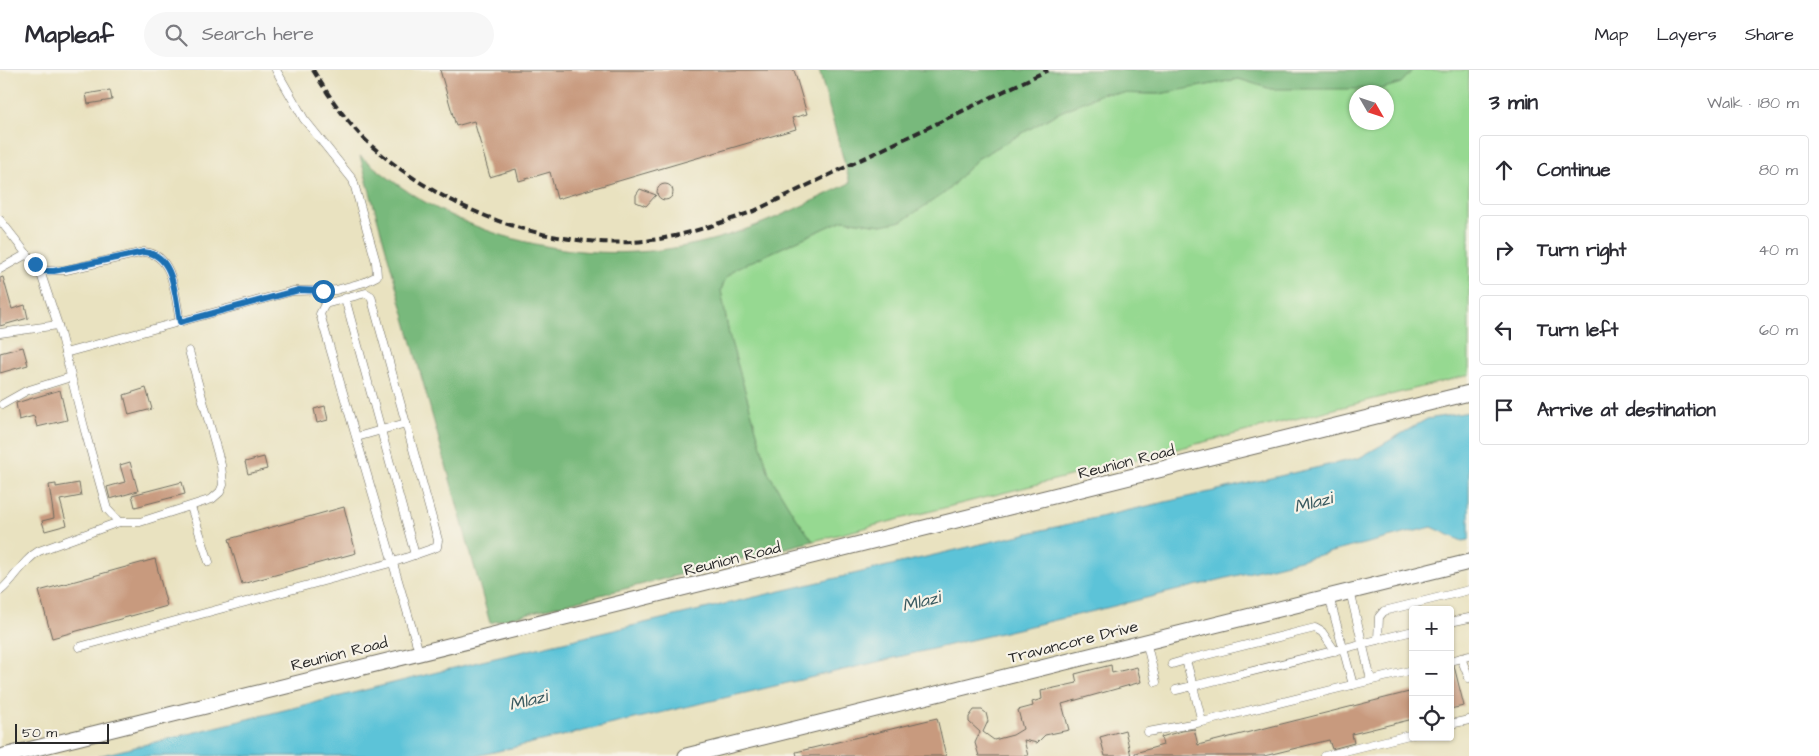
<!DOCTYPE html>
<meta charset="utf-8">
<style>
body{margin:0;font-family:"Architects Daughter",sans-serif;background:#f7f7f7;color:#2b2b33}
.controls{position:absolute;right:15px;bottom:15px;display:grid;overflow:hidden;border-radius:5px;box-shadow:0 1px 4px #0004}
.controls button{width:45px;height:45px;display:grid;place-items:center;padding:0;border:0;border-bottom:1px solid #e1e1e2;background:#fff;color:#2b2b33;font:25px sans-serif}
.compass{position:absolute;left:1349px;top:15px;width:45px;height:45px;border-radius:50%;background:#fff;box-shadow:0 1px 4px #0004;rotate:129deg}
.scale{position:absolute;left:15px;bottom:12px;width:94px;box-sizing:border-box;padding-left:5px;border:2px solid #2b2b2b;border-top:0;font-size:14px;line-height:18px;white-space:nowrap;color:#2b2b2b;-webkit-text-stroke:4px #f7f3e8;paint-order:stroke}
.stop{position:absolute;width:15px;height:15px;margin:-11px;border:4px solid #1f6fb2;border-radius:50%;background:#fff}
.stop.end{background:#1f6fb2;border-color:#fff;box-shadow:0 1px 5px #0008}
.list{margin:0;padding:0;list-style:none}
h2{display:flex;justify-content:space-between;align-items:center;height:65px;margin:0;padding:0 20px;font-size:21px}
h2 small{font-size:16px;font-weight:400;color:#7c7c81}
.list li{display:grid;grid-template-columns:32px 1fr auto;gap:15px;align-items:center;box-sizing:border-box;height:70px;margin:0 10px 10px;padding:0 10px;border:1px solid #e1e1e2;border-radius:5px}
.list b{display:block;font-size:19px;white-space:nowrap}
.list em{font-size:16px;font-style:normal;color:#7c7c81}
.icon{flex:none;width:28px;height:28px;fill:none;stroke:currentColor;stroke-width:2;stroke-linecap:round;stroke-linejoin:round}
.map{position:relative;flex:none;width:1469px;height:686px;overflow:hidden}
header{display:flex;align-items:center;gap:30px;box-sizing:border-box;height:70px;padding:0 25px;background:#fff;border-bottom:1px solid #e1e1e2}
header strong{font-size:24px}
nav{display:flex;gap:28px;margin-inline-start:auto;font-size:18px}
.search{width:350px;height:45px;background:#f7f7f7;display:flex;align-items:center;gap:12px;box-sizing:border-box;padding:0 18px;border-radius:28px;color:#7c7c81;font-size:19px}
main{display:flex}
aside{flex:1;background:#fff}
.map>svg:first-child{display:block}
.green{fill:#96d991;stroke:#60825e;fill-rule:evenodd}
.forest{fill:#78b97b;stroke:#527253}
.water{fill:#5bc3d8;stroke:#437782}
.building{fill:#c89a7e}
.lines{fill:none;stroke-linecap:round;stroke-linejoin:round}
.lane-casing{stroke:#6e6b5f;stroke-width:9}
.street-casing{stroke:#6e6b5f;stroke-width:17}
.lane{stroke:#fff;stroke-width:8}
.street{stroke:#fff;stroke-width:15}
.rail{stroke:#2b2b2b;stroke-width:4;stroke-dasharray:8 4;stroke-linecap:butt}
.route{stroke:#1f6fb2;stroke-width:6}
.labels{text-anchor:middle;stroke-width:4.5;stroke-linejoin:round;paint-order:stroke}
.street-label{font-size:16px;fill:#2b2b2b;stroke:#f7f3e8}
.water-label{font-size:18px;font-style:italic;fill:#39595f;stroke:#f7f3e8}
</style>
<header>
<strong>Mapleaf</strong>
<div class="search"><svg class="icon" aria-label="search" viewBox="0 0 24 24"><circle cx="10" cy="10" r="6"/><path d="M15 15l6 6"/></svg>Search here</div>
<nav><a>Map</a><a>Layers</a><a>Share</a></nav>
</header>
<main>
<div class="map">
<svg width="1469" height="686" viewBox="0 0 1469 686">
<rect width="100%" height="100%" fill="#f7f3e8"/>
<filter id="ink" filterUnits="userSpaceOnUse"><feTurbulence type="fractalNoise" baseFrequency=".02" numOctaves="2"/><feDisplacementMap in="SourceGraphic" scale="10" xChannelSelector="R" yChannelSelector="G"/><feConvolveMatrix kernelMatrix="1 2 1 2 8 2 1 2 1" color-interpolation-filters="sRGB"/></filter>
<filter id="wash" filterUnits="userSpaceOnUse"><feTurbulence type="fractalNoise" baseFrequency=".0096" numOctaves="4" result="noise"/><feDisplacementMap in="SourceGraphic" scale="20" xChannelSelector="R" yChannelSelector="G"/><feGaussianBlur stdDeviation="1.12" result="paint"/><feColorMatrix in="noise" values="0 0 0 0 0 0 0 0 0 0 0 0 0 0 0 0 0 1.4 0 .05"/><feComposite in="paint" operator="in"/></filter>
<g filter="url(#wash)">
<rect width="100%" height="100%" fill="#e9e2c0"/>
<path class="green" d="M1413,0H1469V305L813,471L794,445L769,404L729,265L721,220L726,208L737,198L843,150L882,155L946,122L977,89L1056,44L1103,23L1159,24L1239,9L1271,19L1410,3ZM1356,22H1386V52H1356Z"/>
<path class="forest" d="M819,0H1413L1401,13L1381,19H1271L1239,9L1159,24L1103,23L1056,44L977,89L946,122L902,151L882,155L843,150L737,198L726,208L721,220L729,265L769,404L794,445L813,471L490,553L360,86C383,104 406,122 432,136C525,186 635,197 735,163C775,150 812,131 850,113Z"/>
<path class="water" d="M1469,342V470L1462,471L1432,457L1094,541L477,686H99L478,592L1007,468L1359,388L1427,349Z"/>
<g id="blocks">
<g class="building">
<path d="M440,0H794L807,44L792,48L796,59L557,129L550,102L519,111L516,99L490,107L474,51L456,56Z"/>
<path d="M110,20L112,30L88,34L86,24Z"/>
<circle cx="665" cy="122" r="8"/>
<path d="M640,119L656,125L646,136L636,132V125Z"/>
<path d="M3,207L12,239L25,235L28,248L0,256V208Z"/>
<path d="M23,277L28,295L0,303V283Z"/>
<path d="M146,318L152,339L129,345L124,325Z"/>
<path d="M60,320L67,350L37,357L34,346L19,350L16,333Z"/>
<path d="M325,336L328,350L317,353L314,339Z"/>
<path d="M264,387L267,399L248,404L245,392Z"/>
<path d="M130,392L138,421L110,429L107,417L125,412L120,395Z"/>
<path d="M182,412L185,424L135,437L132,425Z"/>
<path d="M79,413L81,426L60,430L67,455L45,461L42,451L54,448L49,415L56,414V417Z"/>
<path d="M344,437L356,483L242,514L229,469Z"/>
<path d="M155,489L167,536L52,568L39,521Z"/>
<path d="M1111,595L1112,603L1137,597L1141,612L1062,634L1069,660L1045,665L1037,673L1024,670L1028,686H979L975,673L980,662L969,652V647L974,640H982L986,643L988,651L983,662L994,670L1013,665L1023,659L1018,640L1033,636L1032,632L1042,629L1041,621L1077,613L1075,604Z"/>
<path d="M1450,596H1454L1464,636L1450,639Z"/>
<path d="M1413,621V649L1352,664L1354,673L1332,679L1329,670L1264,686H1135V683L1163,675L1161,667L1182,661L1194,659L1198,675Z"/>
<path d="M937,648L946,686H797L796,682Z"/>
<path d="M1125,660L1131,686H1105L1100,667Z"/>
</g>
</g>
</g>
<g filter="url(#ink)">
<use href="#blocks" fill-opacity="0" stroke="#6e6b5f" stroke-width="1"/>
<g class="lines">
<defs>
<g id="lane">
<path d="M0,150L40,201"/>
<path d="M0,199L27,184"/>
<path d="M345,228L415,485"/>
<path d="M0,263L58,255"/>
<path d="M65,283L293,221L336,220L365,212L377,206L376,192L353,110L304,49L276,0"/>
<path d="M3,334L26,321L71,307"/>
<path d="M357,367L406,353"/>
<path d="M191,437L209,492"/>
<path d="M119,452L107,439L85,361L58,255L40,201L66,200L144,182C175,184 175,228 180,252"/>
<path d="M0,521C15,509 22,491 39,481L119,452H140L212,429L220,422L223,415L221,395L189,281"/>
<path d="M1350,521L1371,610"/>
<path d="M1329,526L1353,615"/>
<path d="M1450,552L1469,548"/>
<path d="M1378,570L1379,547L1384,541L1469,520"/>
<path d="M1146,571L1156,612"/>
<path d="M79,577L394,492L437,477L438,470L371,226L366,223L325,234L320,244L419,582"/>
<path d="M1335,581L1322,562L1315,558L1186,590L1193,616L1413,561"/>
<path d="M1461,588L1469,608"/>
<path d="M1450,591L1469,586"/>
<path d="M1172,594L1186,590"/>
<path d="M1176,620L1193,616L1202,652L1413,600"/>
<path d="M1450,654L1469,650"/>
<path d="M1148,662L1202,652"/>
<path d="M1325,686L1413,664"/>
</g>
<g id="street">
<path d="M4,686L1469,323"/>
<path d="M686,686L1469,492"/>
</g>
</defs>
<use href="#lane" class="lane-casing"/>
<use href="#street" class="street-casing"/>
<use href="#lane" class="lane"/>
<use href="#street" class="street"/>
<path class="rail" d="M313,0C330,28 349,56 374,78C443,138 540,177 632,172C673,170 715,155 754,141L1048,0"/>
</g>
</g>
<g class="lines" filter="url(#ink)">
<path class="route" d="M35,194L40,201H54L144,182C175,184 175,227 180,252L299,220L323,221"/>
</g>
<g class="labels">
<g class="street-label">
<text transform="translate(1126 391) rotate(-14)" y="6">Reunion Road</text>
<text transform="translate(732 488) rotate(-14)" y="6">Reunion Road</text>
<text transform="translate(1073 571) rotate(-14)" y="6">Travancore Drive</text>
<text transform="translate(339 583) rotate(-14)" y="6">Reunion Road</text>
</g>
<g class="water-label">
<text transform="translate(1313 432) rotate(-14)" y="6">Mlazi</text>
<text transform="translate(921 531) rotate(-14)" y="6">Mlazi</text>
<text transform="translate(528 630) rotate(-14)" y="6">Mlazi</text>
</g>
</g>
</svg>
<div class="controls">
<button>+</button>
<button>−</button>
<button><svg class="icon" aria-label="locate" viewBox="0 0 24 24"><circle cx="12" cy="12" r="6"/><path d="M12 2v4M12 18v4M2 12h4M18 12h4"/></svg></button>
</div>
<svg class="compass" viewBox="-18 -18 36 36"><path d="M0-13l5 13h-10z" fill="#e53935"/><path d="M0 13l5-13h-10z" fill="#7c7c81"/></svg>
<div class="scale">50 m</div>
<div class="stop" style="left:323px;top:221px"></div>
<div class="stop end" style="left:35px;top:194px"></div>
</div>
<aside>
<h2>3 min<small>Walk · 180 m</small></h2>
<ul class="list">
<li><svg class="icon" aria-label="ahead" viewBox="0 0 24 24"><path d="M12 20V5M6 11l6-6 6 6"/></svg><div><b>Continue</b></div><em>80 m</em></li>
<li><svg class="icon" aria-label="right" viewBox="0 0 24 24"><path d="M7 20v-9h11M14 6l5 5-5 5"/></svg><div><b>Turn right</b></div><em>40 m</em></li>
<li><svg class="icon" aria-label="left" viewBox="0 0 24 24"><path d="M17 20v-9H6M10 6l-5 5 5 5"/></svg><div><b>Turn left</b></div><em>60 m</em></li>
<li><svg class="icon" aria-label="arrive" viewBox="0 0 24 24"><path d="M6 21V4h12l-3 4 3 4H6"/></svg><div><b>Arrive at destination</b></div></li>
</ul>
</aside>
</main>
